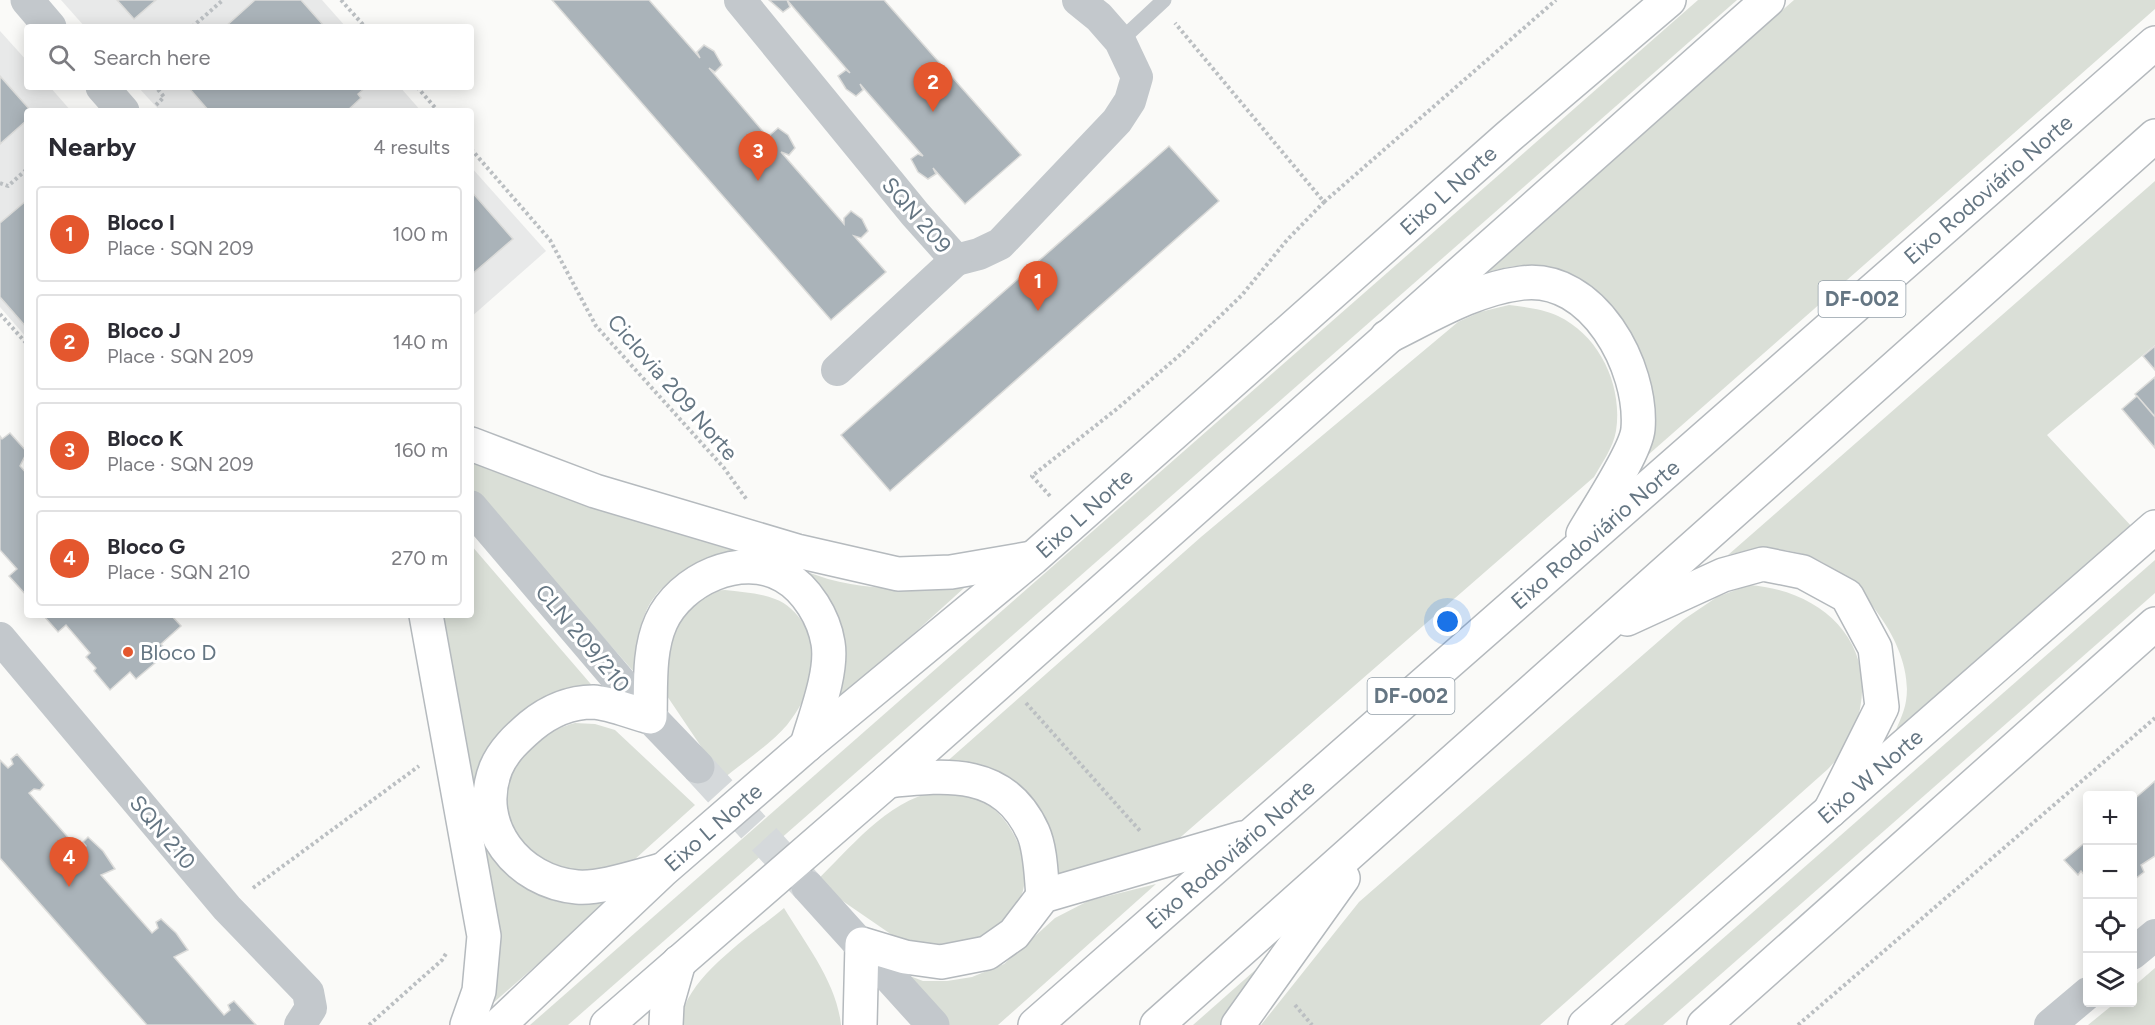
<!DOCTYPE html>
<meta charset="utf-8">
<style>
body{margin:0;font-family:Figtree,sans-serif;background:#f7f7f7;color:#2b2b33}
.controls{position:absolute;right:18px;bottom:18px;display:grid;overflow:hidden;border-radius:6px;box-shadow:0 3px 15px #0003}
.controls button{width:54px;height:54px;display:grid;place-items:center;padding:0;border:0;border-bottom:2px solid #e1e1e2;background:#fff;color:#2b2b33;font:30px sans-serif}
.you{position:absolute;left:1448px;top:622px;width:21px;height:21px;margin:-15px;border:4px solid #fff;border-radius:50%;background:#1a73e8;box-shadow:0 0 0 9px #1a73e833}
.badge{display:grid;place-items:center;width:39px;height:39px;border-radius:50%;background:#e4572e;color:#fff;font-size:20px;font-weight:700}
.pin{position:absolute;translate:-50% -50px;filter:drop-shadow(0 2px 3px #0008)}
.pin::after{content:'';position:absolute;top:32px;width:21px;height:18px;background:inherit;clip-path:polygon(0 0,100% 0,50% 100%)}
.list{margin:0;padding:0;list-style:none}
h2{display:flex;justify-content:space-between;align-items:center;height:78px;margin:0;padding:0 24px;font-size:26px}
h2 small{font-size:20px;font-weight:400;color:#7c7c81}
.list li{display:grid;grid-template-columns:39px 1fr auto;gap:18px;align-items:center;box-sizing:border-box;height:96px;margin:0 12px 12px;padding:0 12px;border:2px solid #e1e1e2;border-radius:6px}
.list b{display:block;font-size:22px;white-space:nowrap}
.list p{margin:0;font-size:20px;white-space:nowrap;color:#7c7c81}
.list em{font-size:20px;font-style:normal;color:#7c7c81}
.icon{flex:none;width:33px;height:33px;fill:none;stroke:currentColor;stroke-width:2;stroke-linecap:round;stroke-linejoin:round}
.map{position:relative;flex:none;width:2155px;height:1025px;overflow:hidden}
.search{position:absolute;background:#fff;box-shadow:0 3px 15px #0003;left:24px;top:24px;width:450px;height:66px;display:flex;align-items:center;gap:15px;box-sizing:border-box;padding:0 21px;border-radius:6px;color:#7c7c81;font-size:22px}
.panel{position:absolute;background:#fff;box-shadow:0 3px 15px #0003;left:24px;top:108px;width:450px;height:510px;border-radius:6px}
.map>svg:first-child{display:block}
.built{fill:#e8e9e9}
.green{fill:#dadfd7}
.building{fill:#aab3b9;stroke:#dcdcda;stroke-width:1.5}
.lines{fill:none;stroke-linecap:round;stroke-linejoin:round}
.tertiary-tunnel{stroke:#d5d9db;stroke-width:33;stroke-dasharray:33 16;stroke-linecap:butt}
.primary-casing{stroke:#b5babe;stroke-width:36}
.trunk-casing{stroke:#b4b9bd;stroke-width:36}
.path{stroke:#bbbfc2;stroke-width:4;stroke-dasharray:3 3;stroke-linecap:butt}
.service{stroke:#c3c8cc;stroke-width:15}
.minor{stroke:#c3c8cc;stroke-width:32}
.tertiary{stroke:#c3c8cc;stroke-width:33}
.primary{stroke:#fff;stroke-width:33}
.trunk{stroke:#fff;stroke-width:33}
.poi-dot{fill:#e4572e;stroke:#fff;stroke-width:2}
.labels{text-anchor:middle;stroke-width:6;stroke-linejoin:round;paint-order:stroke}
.shield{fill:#fff;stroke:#939fa8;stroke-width:1.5}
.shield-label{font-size:21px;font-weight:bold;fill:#657683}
.street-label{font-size:22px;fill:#657683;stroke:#fff}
.poi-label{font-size:22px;fill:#657683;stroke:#fff;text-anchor:start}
</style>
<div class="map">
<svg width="2155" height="1025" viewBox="0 0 2155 1025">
<rect width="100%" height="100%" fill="#fafaf8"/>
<g class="built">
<path d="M61,0H322L346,27H85Z"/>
<path d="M0,31L27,61V87H50L71,111H27V338L0,307Z"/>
<path d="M138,87H400L421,111H160Z"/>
<path d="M471,167L546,251L471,317Z"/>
</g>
<g class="green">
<path d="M1698,0H1737L568,1025H530Z"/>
<path d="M1794,0H2155V9L1648,455C1651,436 1656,415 1653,396C1645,329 1592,274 1525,266C1512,265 1497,270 1484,273Z"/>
<path d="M2155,181V345L2047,435L2133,528L1892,740C1896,728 1904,714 1906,701C1915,646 1858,575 1809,556C1781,546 1755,548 1728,555Z"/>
<path d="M1509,305C1525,307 1543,309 1558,316C1600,336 1623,386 1616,431C1613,448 1602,463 1594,477L1175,842L1052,880L1049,851L943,765L1201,537L1458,322L1480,312Z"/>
<path d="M471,460L828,579C873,591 918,590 964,588L835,705L840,684L773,566C755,568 684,575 672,581C641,599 636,641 634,672L471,488Z"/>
<path d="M471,545L602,697L490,749L508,872C540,902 568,910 611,900L477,1017L434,615H471Z"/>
<path d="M2155,560V593L1663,1025H1624Z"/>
<path d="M1749,585C1817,590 1874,636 1860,709C1857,720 1855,734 1849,744C1844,753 1835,761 1828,769L1540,1025H1261L1359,902L1683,620L1717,597Z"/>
<path d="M725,590C741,592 760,593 775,599C803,609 820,648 813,676C808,694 798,711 787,725C770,745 743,762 723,779L665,693L660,661L684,608L712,591Z"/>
<path d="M575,723L595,724L615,730L695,805L634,860L597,878C582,874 542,866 531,858C526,855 522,845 518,839C484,788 521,737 575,723Z"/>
<path d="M935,792C947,793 961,793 972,796C1005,807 1030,852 1024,886C1021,906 1002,924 989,940L917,948L895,937L815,882C850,849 886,801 935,792Z"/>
<path d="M1156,884L998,1025H942L894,970L923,981H947L972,977L1004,964L1055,918L1088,901Z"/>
<path d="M784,908C805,943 837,983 841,1025H681C680,981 753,934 784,908Z"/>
<path d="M1286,943L1222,1025H1193Z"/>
<path d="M2155,968V1025H2088L2115,1003L2132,1002L2133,987Z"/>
</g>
<g class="building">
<path d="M117,0H156L134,19Z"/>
<path d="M255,0H301L325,27H225Z"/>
<path d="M552,0H649L700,58L697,52L704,45L714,51L722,65L715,72L709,68L772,142L770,135L778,128L788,135L795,148L789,155L781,152L844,224V218L851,211L862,219L868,231L861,238L854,236L886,272L831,320Z"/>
<path d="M769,0H884L1021,155L965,204L933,168L936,174L928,179L918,172L911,159L918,154L923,156L860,84L863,90L856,96L846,89L838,76L846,70L850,73L787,0L790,7L783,12Z"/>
<path d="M0,76L31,111H27V120L0,144Z"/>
<path d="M188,87H366L358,94L361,98L347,111H209Z"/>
<path d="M1169,146L1219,201L890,491L841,435Z"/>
<path d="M471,191L513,239L471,275Z"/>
<path d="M27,200V328L0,297V223Z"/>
<path d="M2155,346V370L2143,356Z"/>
<path d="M2155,377V417L2135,394Z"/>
<path d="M2137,396L2155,417V448L2122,409Z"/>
<path d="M10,433L27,452L20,466L27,474V596L9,576L17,569L0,550V436L2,439Z"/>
<path d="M43,615H171L181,626L161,644L168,652L136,679L130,672L110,690L94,671L96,668L86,657L90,653L66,625L58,632Z"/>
<path d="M17,754L44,785L40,790L34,789L29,793L80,851L86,846L83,842L88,837L103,851L115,869L101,875L152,933L158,928L156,922L161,919L176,933L188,950L174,957L224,1015L230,1010L228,1005L234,1001L256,1025H147L109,982L0,858V760L8,768L13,764L11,759Z"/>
<path d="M2155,781V856L2141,865L2144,872L2135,879L2132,875V801Z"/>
<path d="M2088,840V874L2085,876L2081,871L2078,875L2064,860Z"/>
</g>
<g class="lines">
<path class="tertiary-tunnel" d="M698,767L808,887"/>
<defs>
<g id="primary">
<path d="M471,444L595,491L797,551L898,574L951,572L1032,558"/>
<path d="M426,615L484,936L479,991L467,1025"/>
<path d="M662,870C638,876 601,889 577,887C518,882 473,826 496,768C503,751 517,738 531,726C548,712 570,702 593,702C611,703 633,713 650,717C651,687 648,651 661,622C680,580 741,551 784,576C807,589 824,618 828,643C833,672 815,717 807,745"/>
<path d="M499,1025L663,870L807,745L1033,558L1508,137L1669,0"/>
<path d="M607,1025L888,781L1768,0"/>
<path d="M1585,1025L2155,527"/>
<path d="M1704,1025L2155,624"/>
</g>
<g id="trunk">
<path d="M1387,337C1430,316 1473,289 1522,283C1593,274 1643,367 1638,429C1636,452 1596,511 1583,534"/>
<path d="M1627,619L1723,575L1763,564L1803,572L1847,596L1875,648L1882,707L1830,811"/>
<path d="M888,781C946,775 1004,768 1033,832C1041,850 1041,876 1043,896"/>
<path d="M666,1025L667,1004L679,962"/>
<path d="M860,1025L862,944L905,957L941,962L987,953L1014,934L1043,896L1242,838"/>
<path d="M1035,1025L2155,43"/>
<path d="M1157,1025L2155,136"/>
<path d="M1238,1025L1343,878"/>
</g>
</defs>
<use href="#primary" class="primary-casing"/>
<use href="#trunk" class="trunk-casing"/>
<g class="path">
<path d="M341,0L365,27"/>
<path d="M192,27L223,0"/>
<path d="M417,87L438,111"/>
<path d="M156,105L164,97L156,87"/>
<path d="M471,149L550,240L596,326L724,468L747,500"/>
<path d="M0,183L8,186L27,169"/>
<path d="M1324,202L1556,0"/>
<path d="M0,314L27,344"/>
<path d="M1050,496L1032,476L1118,408L1181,354L1242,295L1287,240L1324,202L1175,23"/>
<path d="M1026,703L1141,832"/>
<path d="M253,888L419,766"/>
<path d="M1295,1005L1312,1025"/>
<path d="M369,1025L442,960L447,952"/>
<path d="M1798,1025L2155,718"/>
</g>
<path class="service" d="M1120,41L1164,0"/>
<g class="minor">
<path d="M740,0L915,214L956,260L979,254L1000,244L1117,121L1130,101L1137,77L1120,41L1099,17L1078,0"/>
<path d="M837,370L956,260"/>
<path d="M0,638L227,908L308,992L311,1008L300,1025"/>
<path d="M2132,954L2155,935"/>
<path d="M2050,1025L2088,993"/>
</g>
<g class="tertiary">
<path d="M27,0L50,27"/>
<path d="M102,87L123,111"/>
<path d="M471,507L650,717L698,767"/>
<path d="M808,887L933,1025"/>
</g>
<use href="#primary" class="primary"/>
<use href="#trunk" class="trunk"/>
</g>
<circle class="poi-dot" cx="128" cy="652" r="6"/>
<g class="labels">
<g class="shield">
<rect x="1818.5" y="281" width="87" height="36" rx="4.5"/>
<rect x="1367.5" y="678" width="87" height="36" rx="4.5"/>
</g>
<g class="shield-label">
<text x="1862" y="306">DF-002</text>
<text x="1411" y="703">DF-002</text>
</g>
<g class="street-label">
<text transform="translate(1988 189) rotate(-41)" y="8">Eixo Rodoviário Norte</text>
<text transform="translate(1448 190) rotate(-42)" y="8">Eixo L Norte</text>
<text transform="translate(917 215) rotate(49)" y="8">SQN 209</text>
<text transform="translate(673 387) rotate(49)" y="8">Ciclovia 209 Norte</text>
<text transform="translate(1084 513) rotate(-42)" y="8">Eixo L Norte</text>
<text transform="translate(1595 534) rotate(-41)" y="8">Eixo Rodoviário Norte</text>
<text transform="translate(583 638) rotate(50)" y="8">CLN 209/210</text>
<text transform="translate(1870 776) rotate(-41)" y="8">Eixo W Norte</text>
<text transform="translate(713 827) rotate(-41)" y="8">Eixo L Norte</text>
<text transform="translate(163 832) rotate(50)" y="8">SQN 210</text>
<text transform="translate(1230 854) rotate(-41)" y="8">Eixo Rodoviário Norte</text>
</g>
<g class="poi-label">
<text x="140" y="660">Bloco D</text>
</g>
</g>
</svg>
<div class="controls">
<button>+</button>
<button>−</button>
<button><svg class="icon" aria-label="locate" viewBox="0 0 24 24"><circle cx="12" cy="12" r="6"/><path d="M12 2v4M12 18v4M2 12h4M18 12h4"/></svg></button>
<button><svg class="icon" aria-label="layers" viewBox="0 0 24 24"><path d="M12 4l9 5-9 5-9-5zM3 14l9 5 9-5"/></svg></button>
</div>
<div class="you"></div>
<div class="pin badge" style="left:1038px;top:311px">1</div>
<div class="pin badge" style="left:933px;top:112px">2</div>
<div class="pin badge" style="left:758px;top:181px">3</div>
<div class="pin badge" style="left:69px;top:887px">4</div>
<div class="search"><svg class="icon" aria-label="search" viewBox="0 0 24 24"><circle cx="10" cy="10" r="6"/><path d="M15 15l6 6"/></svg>Search here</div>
<section class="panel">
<h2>Nearby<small>4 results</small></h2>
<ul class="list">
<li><span class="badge">1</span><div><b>Bloco I</b><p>Place · SQN 209</p></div><em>100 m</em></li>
<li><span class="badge">2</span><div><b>Bloco J</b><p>Place · SQN 209</p></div><em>140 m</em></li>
<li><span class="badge">3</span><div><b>Bloco K</b><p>Place · SQN 209</p></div><em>160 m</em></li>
<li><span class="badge">4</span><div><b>Bloco G</b><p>Place · SQN 210</p></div><em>270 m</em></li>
</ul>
</section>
</div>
